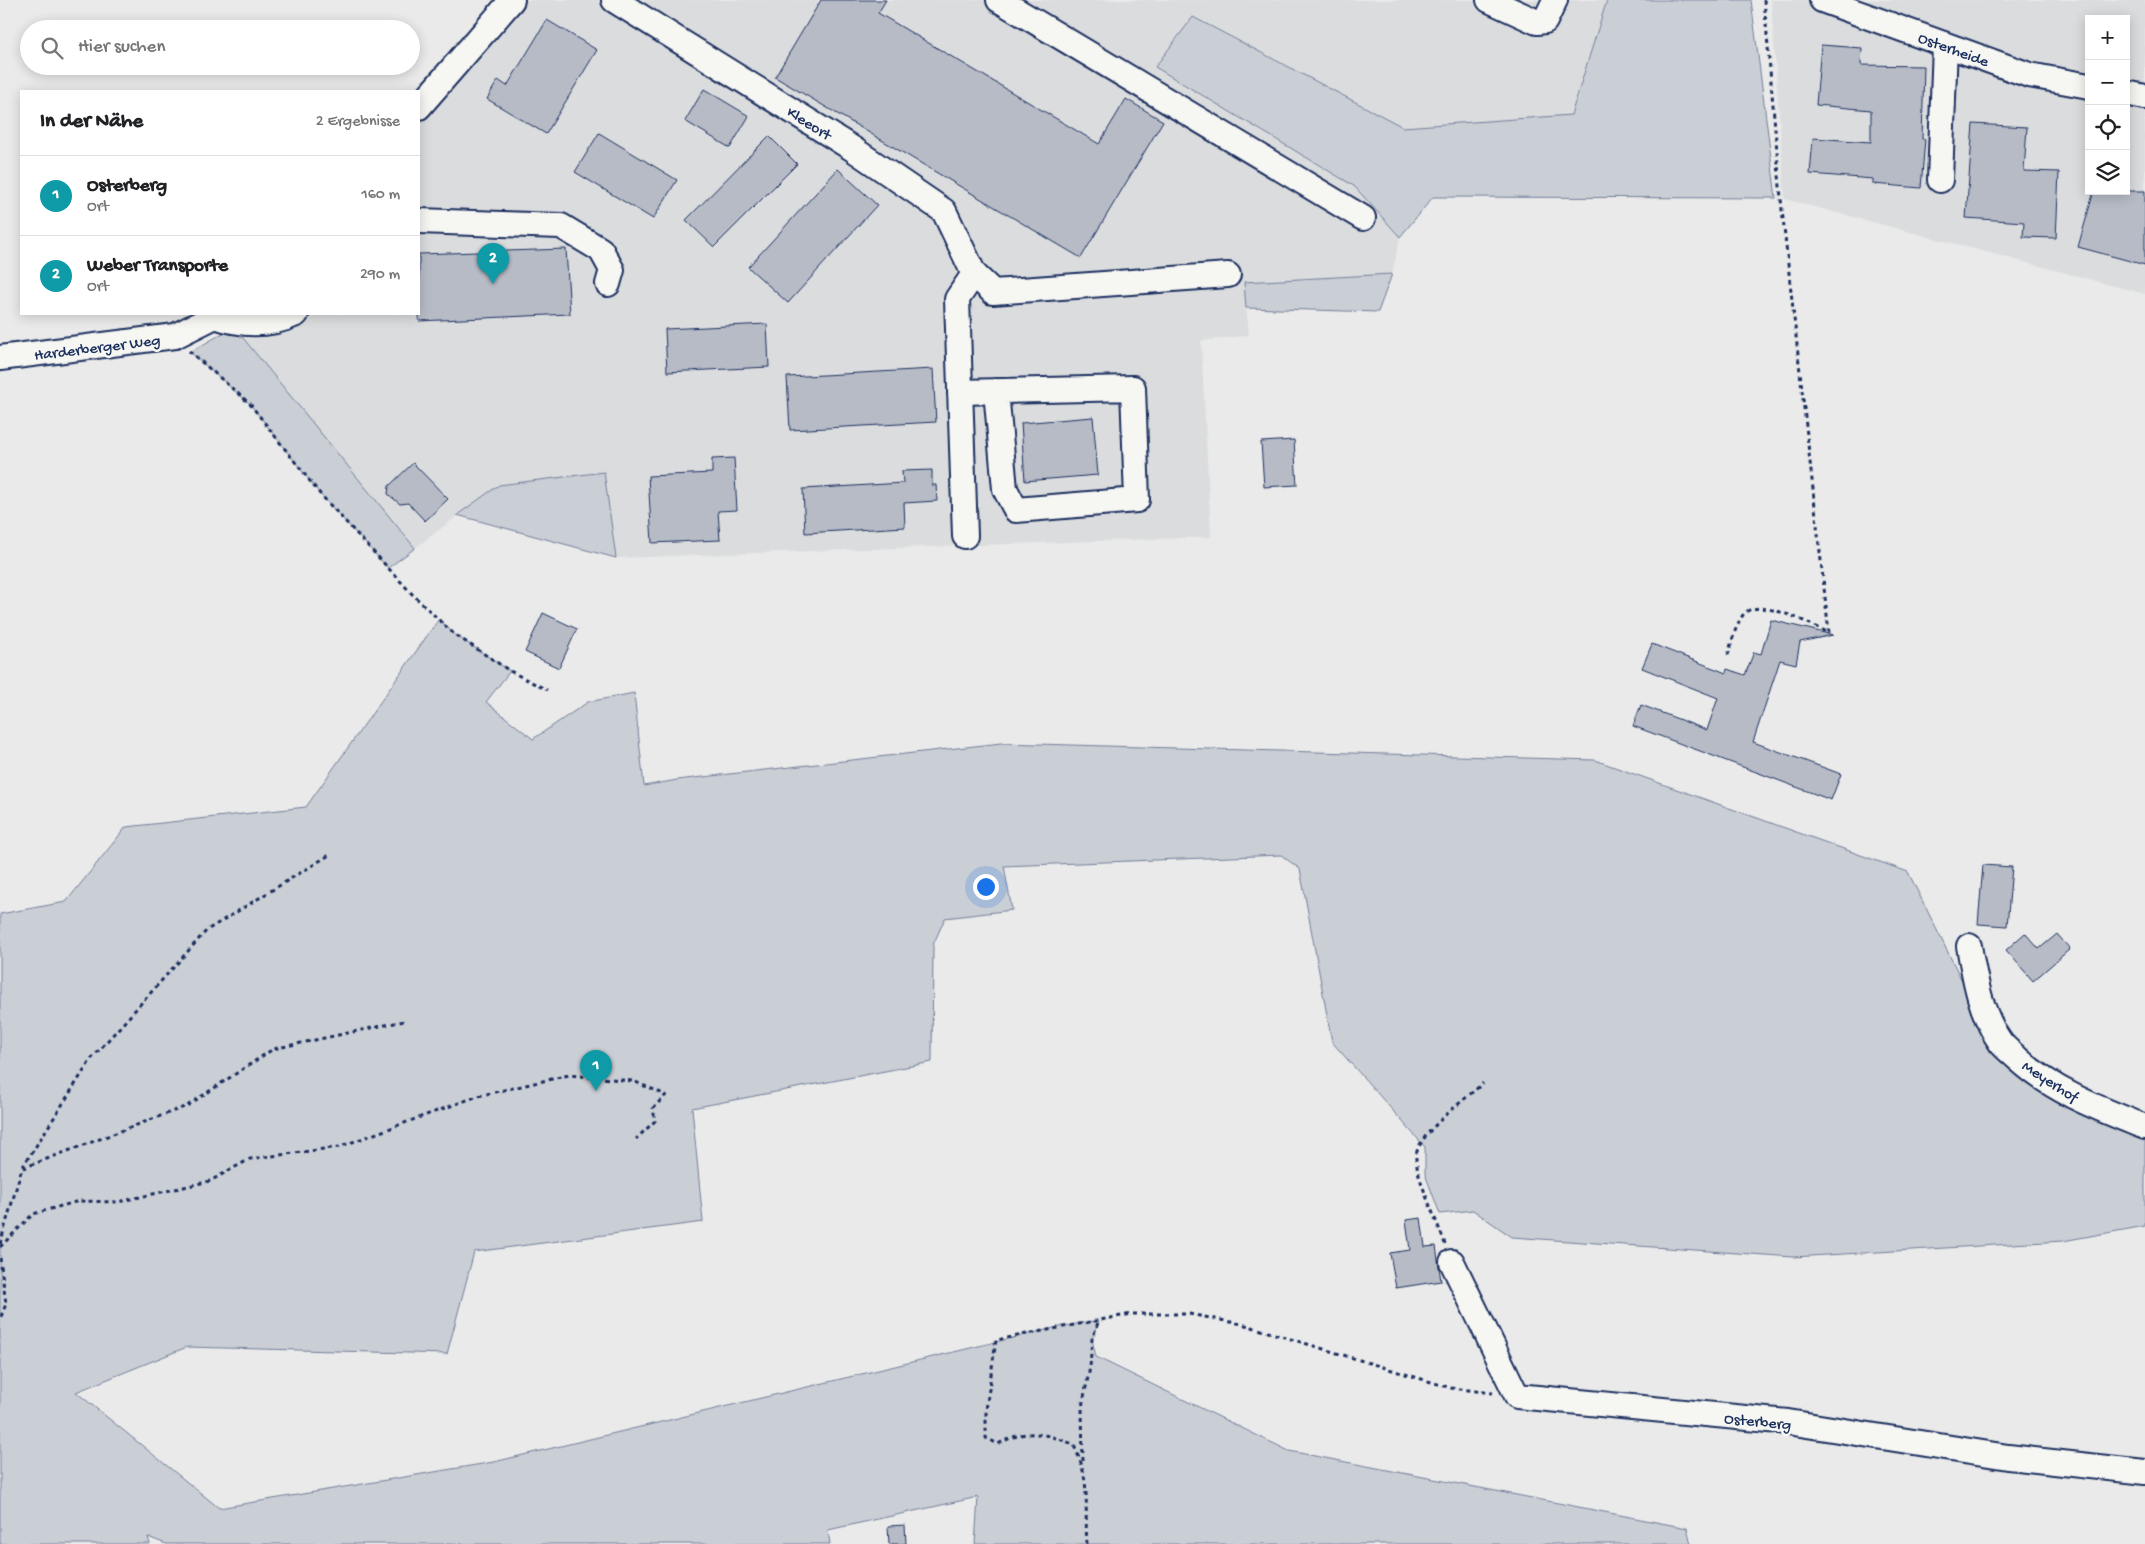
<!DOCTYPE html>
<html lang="de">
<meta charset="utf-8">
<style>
body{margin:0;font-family:"Gochi Hand",sans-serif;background:#f2f2f2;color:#202124}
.controls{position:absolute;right:15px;top:15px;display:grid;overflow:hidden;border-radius:0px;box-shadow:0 2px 12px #0003}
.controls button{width:45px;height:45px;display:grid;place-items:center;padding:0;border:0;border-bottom:1px solid #e0e0e0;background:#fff;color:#202124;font:25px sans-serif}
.you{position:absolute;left:985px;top:886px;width:18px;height:18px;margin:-12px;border:4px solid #fff;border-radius:50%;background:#1a73e8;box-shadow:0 0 0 8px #1a73e833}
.badge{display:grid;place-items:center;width:32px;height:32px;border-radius:50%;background:#d93025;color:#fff;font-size:16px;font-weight:700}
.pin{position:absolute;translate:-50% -41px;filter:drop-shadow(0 1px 2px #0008)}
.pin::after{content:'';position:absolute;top:26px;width:18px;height:15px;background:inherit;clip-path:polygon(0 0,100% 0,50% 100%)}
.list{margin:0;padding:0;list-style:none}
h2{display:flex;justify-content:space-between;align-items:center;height:65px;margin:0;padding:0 20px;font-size:21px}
h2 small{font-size:16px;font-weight:400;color:#757577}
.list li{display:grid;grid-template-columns:32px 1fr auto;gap:15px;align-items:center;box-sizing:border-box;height:80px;padding:0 20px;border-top:1px solid #e0e0e0}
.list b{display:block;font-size:19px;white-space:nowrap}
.list p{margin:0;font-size:16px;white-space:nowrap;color:#757577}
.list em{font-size:16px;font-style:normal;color:#757577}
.icon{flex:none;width:28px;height:28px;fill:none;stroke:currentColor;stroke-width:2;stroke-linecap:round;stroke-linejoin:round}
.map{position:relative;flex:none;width:2145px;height:1544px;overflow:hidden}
.search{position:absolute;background:#fff;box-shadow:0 2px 12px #0003;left:20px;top:20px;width:400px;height:55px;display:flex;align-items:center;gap:12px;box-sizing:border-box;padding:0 18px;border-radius:28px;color:#757577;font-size:19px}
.panel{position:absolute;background:#fff;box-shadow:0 2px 12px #0003;left:20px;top:90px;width:400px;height:225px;border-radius:0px}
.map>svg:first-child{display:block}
.built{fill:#dadcde;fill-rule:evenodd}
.green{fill:#caced5;stroke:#727e9a}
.building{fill:#b6bbc6;stroke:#1b2f5e}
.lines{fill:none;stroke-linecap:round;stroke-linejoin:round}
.minor-casing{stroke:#1b2f5e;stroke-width:28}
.path{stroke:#1b2f5e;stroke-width:3;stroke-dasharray:4 4;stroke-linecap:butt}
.minor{stroke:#f6f6f2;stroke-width:24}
.labels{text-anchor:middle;stroke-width:5;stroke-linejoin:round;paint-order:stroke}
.street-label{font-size:16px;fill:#1b2f5e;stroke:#f6f6f2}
</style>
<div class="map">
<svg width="2145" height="1544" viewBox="0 0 2145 1544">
<rect width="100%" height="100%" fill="#e9eae9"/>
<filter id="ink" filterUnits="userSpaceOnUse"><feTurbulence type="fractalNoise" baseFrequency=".02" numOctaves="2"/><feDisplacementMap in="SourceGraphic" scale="10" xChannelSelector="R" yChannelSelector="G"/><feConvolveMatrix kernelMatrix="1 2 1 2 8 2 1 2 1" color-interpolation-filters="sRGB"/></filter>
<g filter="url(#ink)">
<g class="built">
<path d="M524,0H1607L1571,115L1403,127L1193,17L1155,67L1354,186L1400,237L1392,274L1244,282L1249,335L1201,341L1211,537L616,558L604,473L499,485L415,548L234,327L246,314H419V119Z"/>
<path d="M1771,0H2145V294L1785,199ZM2089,19H2126V191H2089Z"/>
</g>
<g class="green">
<path d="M1607,0H1751L1776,198L1433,197L1400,237L1354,186L1155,67L1193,17L1403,127L1571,115Z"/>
<path d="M1392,274L1378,312L1246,308L1244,282Z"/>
<path d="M234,327L415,548L388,568L320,494L250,404L190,352Z"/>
<path d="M604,472L616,558L457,515L499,485Z"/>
<path d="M439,619L454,634L510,671L486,702L533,739L588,702L634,693L644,786L677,780L1001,743L1595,760L1908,872L1996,1049L2145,1134V1226L2063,1241L1793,1257L1512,1237L1473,1210L1440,1214L1425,1174V1147L1332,1042L1300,869L1281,855L1004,866L1012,910L945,918L933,945L932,1062L692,1108L703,1222L474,1252L447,1354L187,1347L76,1392L219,1508L494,1462L1054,1328L1099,1320L1092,1339L1096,1357L1289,1451L1687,1528L1691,1544H975L978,1497L828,1530L830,1544H166L148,1537L150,1544H0V914L66,902L126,827L306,807Z"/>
</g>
<g class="building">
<path d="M821,0H886L878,13L1099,144L1126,99L1163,121L1081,258L775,77Z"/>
<path d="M547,20L597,50L546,134L487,99L498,80L507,86Z"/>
<path d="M1821,45L1862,48L1861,65L1924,66L1922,139H1925L1921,188L1873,184V179L1810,174L1813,138L1871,142V110L1816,105Z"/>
<path d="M704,89L749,116L730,148L685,121Z"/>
<path d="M1973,124L2027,127L2024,171L2059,172L2056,238L2023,237L2024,222L1966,218Z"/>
<path d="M599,133L677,180L653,219L575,172Z"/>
<path d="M769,136L797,164L714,247L686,220Z"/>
<path d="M838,169L877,205L788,303L748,267Z"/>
<path d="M2094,191H2145V265L2078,247Z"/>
<path d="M566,249L570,314L419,321V254Z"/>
<path d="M767,324L769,367L667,372L665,329Z"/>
<path d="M933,369L936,422L790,430L787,377Z"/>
<path d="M1093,417L1098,475L1025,481L1021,423Z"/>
<path d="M1294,440L1297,485L1264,487L1261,442Z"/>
<path d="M734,458L737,510L718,511L720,540L652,543L648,476L712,473V459Z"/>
<path d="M413,463L448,499L425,521L408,503L400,504L388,494L389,486Z"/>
<path d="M932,470V485H936L937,501L904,503L905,527L805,533L803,489L903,483L902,471Z"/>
<path d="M543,613L577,629L559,668L525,652Z"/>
<path d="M1771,620L1833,635L1800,642L1796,664L1780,660L1753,742L1841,774L1831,800L1633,726L1641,705L1707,730L1718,698L1642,668L1652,644L1726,673L1727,669L1745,675L1754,652L1761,654Z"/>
<path d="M1983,865L2012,867L2007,926L1978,924Z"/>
<path d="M2025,933L2039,949L2057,934L2070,949L2033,981L2006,950Z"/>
<path d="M1421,1218L1425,1247L1436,1246L1441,1281L1396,1288L1390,1253L1410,1250L1406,1220Z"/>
<path d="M905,1525L906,1544H889L888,1526Z"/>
</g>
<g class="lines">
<defs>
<g id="minor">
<path d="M614,0L850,147L944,211L974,274"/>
<path d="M999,0L1363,218"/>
<path d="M1489,0L1537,22L1545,21L1555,0"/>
<path d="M1822,0L2029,75L2089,86"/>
<path d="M2126,93L2145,97"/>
<path d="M419,107L512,0"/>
<path d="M1940,180L1945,45"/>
<path d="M419,221L561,226L601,250L612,270L608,284"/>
<path d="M215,316C243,326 270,326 296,314"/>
<path d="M0,358L175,336L219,314"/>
<path d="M960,392L1133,388L1137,500L1016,510L1005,489L996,391"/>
<path d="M965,536L957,299L974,274L993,292L1228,275"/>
<path d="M1969,946C1975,980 1981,1015 2001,1043C2006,1049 2013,1054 2018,1059C2054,1092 2100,1109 2145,1127"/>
<path d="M1452,1262L1517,1396L1788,1422L2008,1457L2145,1472"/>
</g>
</defs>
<use href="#minor" class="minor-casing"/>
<g class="path">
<path d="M1764,0L1782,210L1829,633"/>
<path d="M189,351L250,404L320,494L414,596L454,634L510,671L547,690"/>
<path d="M1728,655C1732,642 1735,626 1743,615C1757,595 1812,625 1829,633"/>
<path d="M23,1168L187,1106L273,1049L404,1021"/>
<path d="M0,1244L22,1168L92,1058L207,930L331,854"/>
<path d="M1445,1244C1438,1223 1415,1176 1416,1156C1418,1133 1466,1099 1483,1083"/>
<path d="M0,1247L33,1214L79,1201L118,1202L210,1181L250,1159L339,1147L478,1096L569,1075L633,1081L666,1095L653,1108L655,1121L636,1139"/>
<path d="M0,1258L6,1304L0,1319"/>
<path d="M1083,1461L1082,1407L1090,1367L1092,1339L1099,1320"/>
<path d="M1087,1544C1084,1506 1092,1480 1073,1444C1043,1433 1028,1428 998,1444L986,1438V1410L996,1340L1132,1314H1189L1242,1324L1451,1388L1493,1393"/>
</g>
<use href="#minor" class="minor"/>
</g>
</g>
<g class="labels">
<g class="street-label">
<text transform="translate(1954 48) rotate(20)" y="6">Osterheide</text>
<text transform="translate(810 122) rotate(32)" y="6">Kleeort</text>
<text transform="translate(97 346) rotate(-7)" y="6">Harderberger Weg</text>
<text transform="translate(2051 1080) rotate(33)" y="6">Meyerhof</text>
<text transform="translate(1758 1420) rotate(6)" y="6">Osterberg</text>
</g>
</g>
</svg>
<div class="controls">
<button>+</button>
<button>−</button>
<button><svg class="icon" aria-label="locate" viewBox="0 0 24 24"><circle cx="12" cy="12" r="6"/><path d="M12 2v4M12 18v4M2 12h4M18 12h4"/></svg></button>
<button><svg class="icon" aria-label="layers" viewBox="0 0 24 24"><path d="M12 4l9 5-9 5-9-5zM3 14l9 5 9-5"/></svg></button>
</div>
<div class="you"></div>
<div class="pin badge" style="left:596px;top:1091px;background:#0f9aa8">1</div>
<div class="pin badge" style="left:493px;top:284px;background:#0f9aa8">2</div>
<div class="search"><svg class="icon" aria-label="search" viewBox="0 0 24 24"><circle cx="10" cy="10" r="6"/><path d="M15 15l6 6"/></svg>Hier suchen</div>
<section class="panel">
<h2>In der Nähe<small>2 Ergebnisse</small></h2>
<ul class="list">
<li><span class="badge" style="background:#0f9aa8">1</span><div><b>Osterberg</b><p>Ort</p></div><em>160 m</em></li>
<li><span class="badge" style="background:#0f9aa8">2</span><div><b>Weber Transporte</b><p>Ort</p></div><em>290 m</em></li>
</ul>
</section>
</div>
